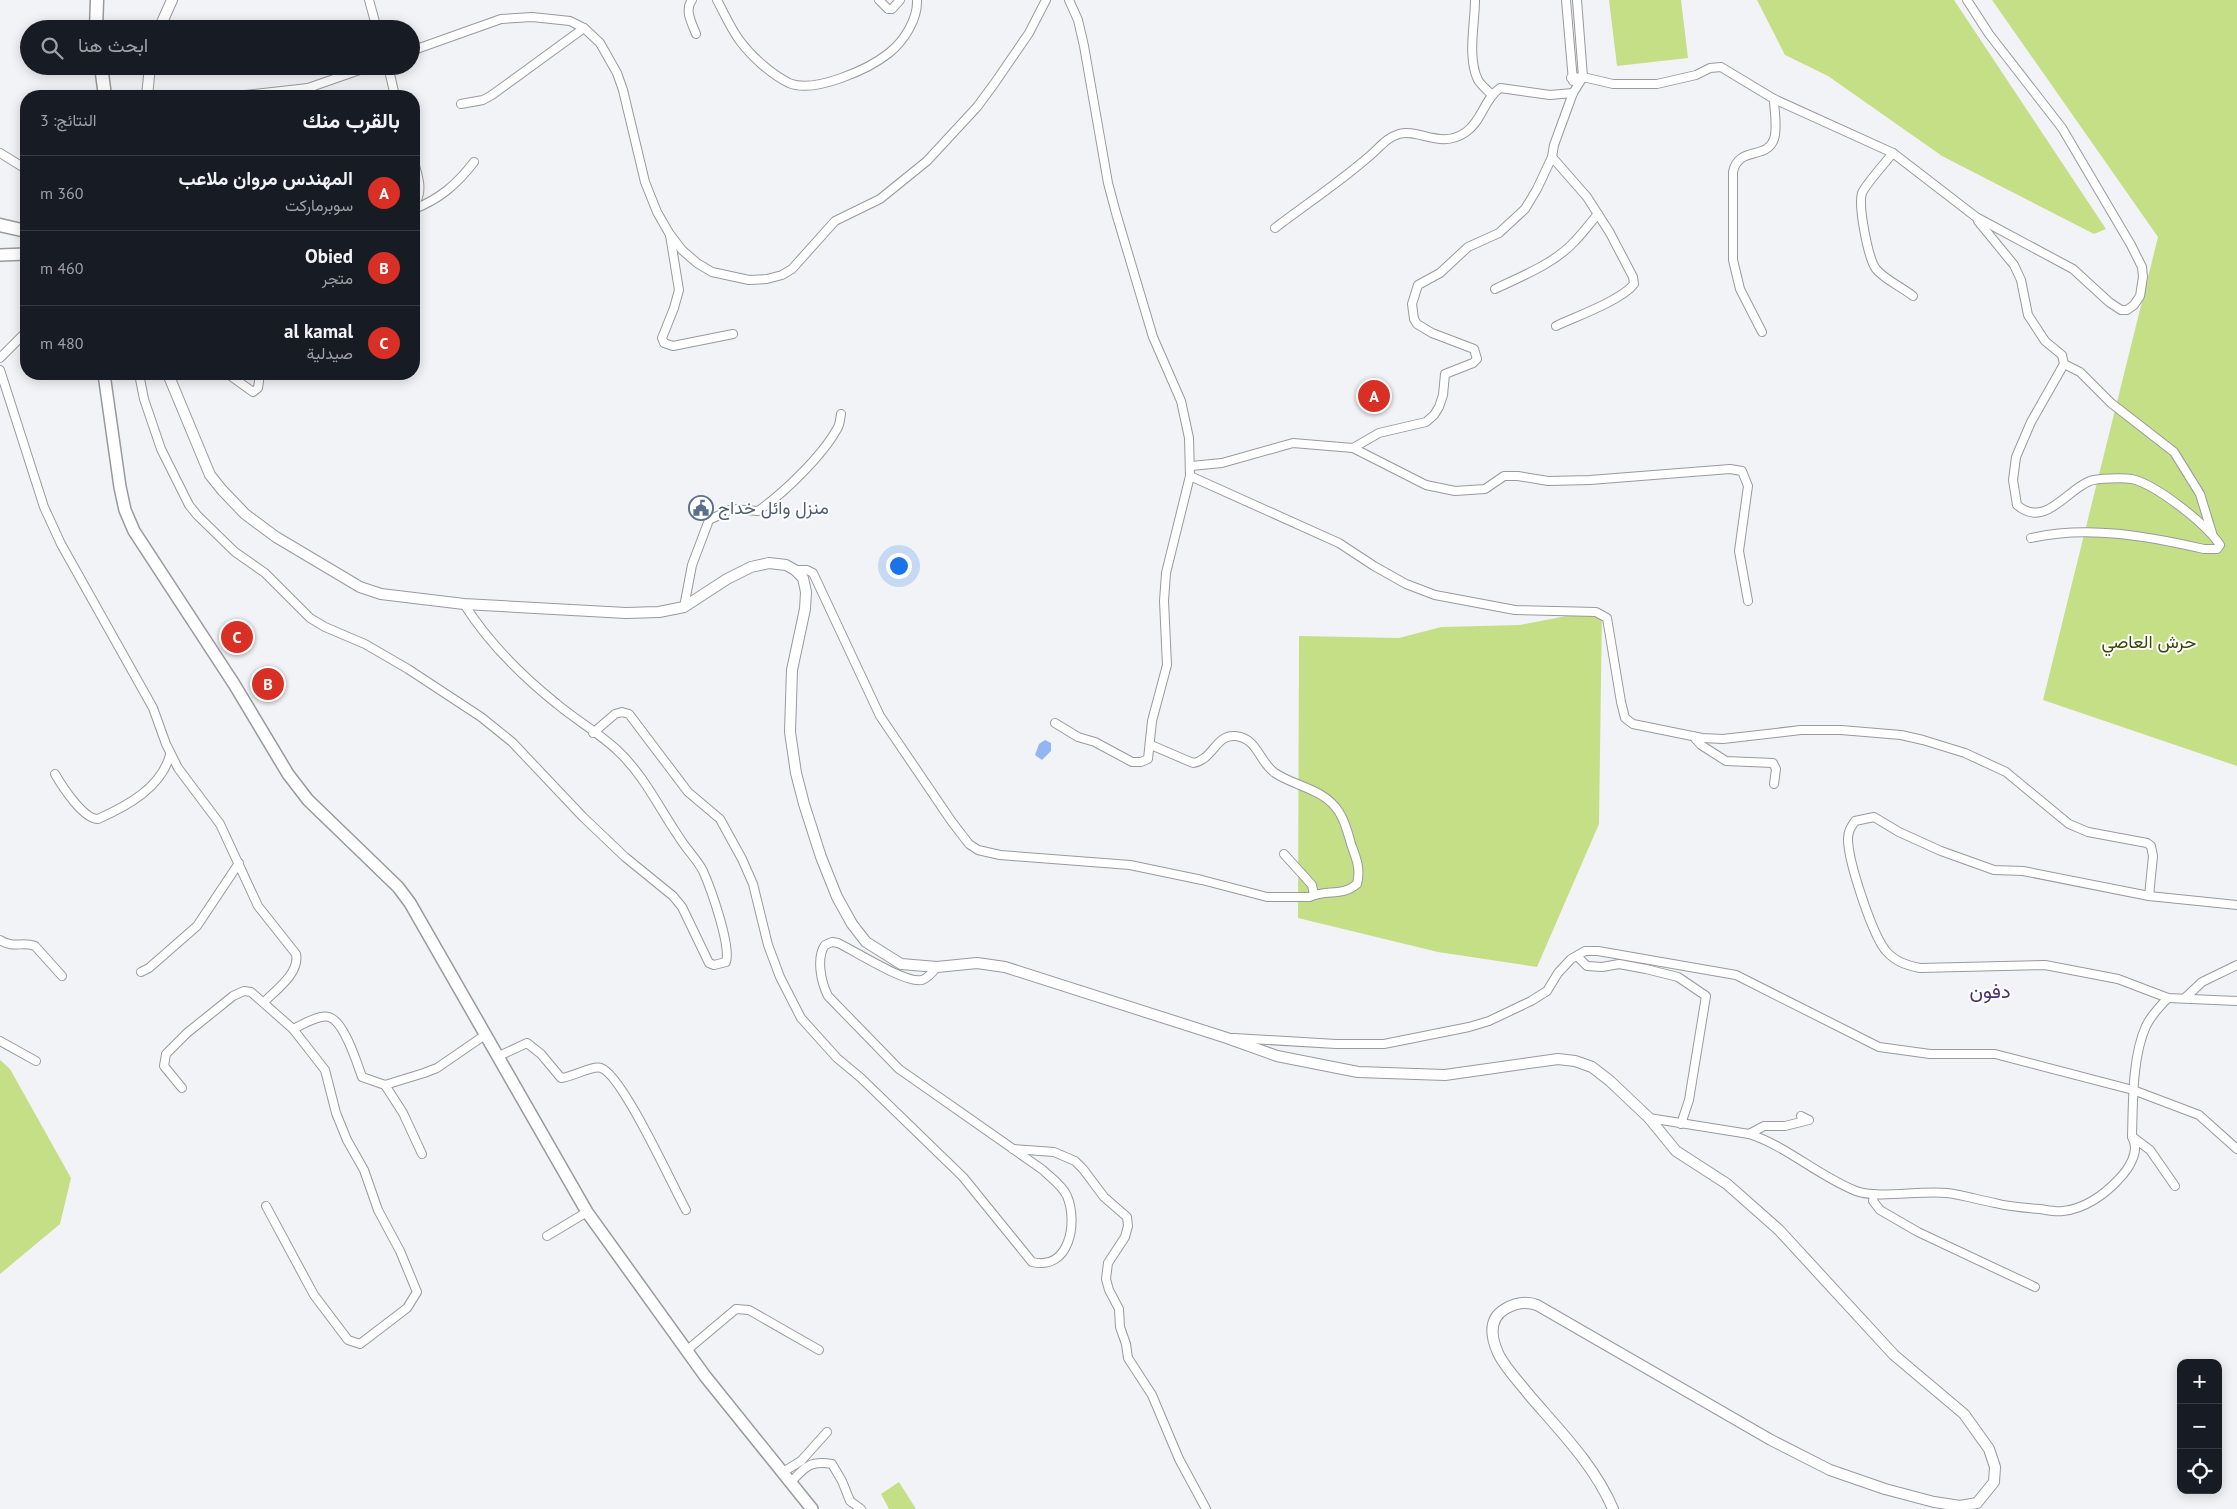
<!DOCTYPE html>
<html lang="ar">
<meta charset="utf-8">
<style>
body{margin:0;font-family:"PT Sans",Vazirmatn,sans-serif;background:#20242c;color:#f1f3f6;direction:rtl}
.controls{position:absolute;right:15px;bottom:15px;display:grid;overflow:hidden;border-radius:10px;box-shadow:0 2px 12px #0003}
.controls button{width:45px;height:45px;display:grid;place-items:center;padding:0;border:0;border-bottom:1px solid #363941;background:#171b24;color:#f1f3f6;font:25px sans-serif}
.you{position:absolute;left:898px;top:565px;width:18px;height:18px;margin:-12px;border:4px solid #fff;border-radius:50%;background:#1a73e8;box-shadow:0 0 0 8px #1a73e833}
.badge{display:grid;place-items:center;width:32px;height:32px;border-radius:50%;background:#d93025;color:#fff;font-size:16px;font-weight:700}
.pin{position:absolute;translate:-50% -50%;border:2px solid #fff;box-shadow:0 1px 5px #0006}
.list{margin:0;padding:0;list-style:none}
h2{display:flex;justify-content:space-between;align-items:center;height:65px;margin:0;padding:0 20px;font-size:21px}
h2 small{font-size:16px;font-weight:400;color:#9ea1a6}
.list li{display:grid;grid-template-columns:32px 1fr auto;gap:15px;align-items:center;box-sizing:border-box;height:75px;padding:0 20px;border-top:1px solid #363941}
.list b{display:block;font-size:19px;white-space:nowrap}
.list p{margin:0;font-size:16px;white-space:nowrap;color:#9ea1a6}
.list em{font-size:16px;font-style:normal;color:#9ea1a6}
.icon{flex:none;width:28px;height:28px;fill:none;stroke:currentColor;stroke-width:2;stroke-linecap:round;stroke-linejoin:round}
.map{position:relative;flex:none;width:2237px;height:1509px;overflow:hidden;direction:ltr}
.search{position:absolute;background:#171b24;box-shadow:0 2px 12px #0003;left:20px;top:20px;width:400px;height:55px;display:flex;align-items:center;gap:12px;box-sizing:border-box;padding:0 18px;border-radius:28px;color:#9ea1a6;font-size:19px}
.panel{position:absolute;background:#171b24;box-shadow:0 2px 12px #0003;left:20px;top:90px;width:400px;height:290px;border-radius:20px;direction:rtl}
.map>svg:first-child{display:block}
.green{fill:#c5df87}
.water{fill:#93b6f2}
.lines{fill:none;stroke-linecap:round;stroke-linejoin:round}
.minor-casing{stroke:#989a9e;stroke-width:10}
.tertiary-casing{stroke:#989a9e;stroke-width:12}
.secondary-casing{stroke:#989a9e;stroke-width:14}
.primary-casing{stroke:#989a9e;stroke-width:15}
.minor{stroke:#fff;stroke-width:8}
.tertiary{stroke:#fff;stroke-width:10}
.secondary{stroke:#fff;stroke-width:11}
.primary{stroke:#fff;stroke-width:12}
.labels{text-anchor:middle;stroke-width:4;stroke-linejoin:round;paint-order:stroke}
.service-label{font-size:18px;fill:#4e5e75;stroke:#fff;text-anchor:start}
.park-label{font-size:18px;fill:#384702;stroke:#fff}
.quarter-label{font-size:20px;fill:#4b316c;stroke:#fff}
</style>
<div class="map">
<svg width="2237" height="1509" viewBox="0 0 2237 1509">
<rect width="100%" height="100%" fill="#f2f3f7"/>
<g class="green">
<path d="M1609,0H1681L1688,58L1617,66Z"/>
<path d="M1757,0H1954L2106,229L2094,234L1942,156L1828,76L1785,55Z"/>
<path d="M1992,0H2237V766L2043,700L2158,237Z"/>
<path d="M1602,609L1599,824L1537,967L1438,952L1298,918L1299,636L1399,638L1441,627L1520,625Z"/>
<path d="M0,1060L10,1069L71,1178L60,1224L0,1274Z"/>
<path d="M899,1482L916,1509H889L881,1494Z"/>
</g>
<path class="water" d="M1045,740L1051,743V751L1042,760L1035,755L1039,744Z"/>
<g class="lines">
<defs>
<g id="minor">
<path d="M369,0L377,29"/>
<path d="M692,0C684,10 692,23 696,34"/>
<path d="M717,0C724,13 731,29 740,41C752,57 771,74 789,83C814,94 869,69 889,53C904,41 918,19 917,0"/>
<path d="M879,0L888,9H892L900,0"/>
<path d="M1475,0C1475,24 1467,57 1478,80C1481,85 1487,90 1491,94"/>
<path d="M1566,0L1573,81"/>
<path d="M411,51L501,19L532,17L570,21L584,28L600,43L617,73L623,90L645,182L657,212L669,233L682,250L697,263L712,272L749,280L767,279L782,275L792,269L835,221L880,199L927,161L977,107L994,84L1029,33L1046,0"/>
<path d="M388,66L395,96"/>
<path d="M1571,78L1583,77L1613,84H1657L1696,75L1710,68L1721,67L1774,99L1893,153L1976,217L2073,269L2109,302L2121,310H2127L2134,305L2140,296L2143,277L2142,267L2131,245L2062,128L1989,34L1967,0"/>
<path d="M308,88L317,96"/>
<path d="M236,96L308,88L371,66"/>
<path d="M461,104L483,100L492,95L584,28"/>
<path d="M0,153L26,169"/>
<path d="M1893,153C1885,163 1866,184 1862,193C1858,206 1868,258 1876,269C1885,280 1902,287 1913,296"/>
<path d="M1552,157L1587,197L1610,233L1633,277L1634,284C1622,300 1575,317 1556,326"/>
<path d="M414,162C418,177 424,191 414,205"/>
<path d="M414,209C440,199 457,184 474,162"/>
<path d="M1978,221L2014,265L2021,280L2028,315L2045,341L2062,355L2064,364L2031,422L2016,457L2013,480L2017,505C2045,529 2066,490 2090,481C2097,478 2124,478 2132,479C2157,485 2206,524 2220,545L2217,549H2204C2147,536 2088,525 2031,538"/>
<path d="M1275,228C1305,205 1337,184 1366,159C1378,150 1385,138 1399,134C1419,128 1440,150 1466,132C1482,121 1484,99 1500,88L1550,95L1573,93"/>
<path d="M670,235L679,290L674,308L662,338L664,343L673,346L733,334"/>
<path d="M1495,289C1522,276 1554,264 1575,241C1583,233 1590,223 1598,214"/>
<path d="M1762,332L1740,289L1733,260V172C1738,146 1767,160 1774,139C1778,127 1774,111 1774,99"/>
<path d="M0,358L26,332"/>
<path d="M2064,364L2080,372L2111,403L2174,452L2200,494L2212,533"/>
<path d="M0,370L44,507L61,544L153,708L166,744L178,768L220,824L258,906L296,954C300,973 276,990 264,1002"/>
<path d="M139,374L144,399L161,449L189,505L197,515L235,552L265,573L310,618L325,627L365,644L408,669L481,717L512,742L583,817L625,857L673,896L682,907L709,963L714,965L726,962C731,945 711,889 703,871C697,859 686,849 679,837C659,808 644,775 617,750C599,733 576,720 557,704C522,676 488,642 464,604"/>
<path d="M228,374L253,392L258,388L260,374"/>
<path d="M1353,448L1426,485L1455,491L1485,489L1504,476H1518L1548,481L1590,480L1730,469L1742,471L1748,486L1739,551L1748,601"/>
<path d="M1191,466L1222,463L1293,443L1353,448L1379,433L1426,422L1434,415L1439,407L1443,395L1445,374L1473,363L1477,359L1474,349L1432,333L1417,324L1414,319L1412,304L1418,285L1440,273L1468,247L1499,233L1525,209L1537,189L1552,157L1554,145L1573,93L1583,77L1577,0"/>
<path d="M1190,476L1339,543L1374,566L1406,584L1435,595L1515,610L1596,612L1607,618L1621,702L1625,718L1633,724L1702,738L1723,739L1801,730H1841L1901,735L1923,740L1965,753L2006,772L2069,824L2088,832L2147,843L2151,846L2153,856L2149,896"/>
<path d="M795,570H807L813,573L880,716L952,822L969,844L978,850L1000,855L1130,865L1202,880L1267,897H1310C1326,889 1342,897 1357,884C1361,868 1356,858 1351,844C1348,833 1345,821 1339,812C1325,789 1296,787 1275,773C1258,761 1258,738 1235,736C1216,734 1213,760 1193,763L1151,745"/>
<path d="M684,607L692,565L709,520L732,509L758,511C784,493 822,456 837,429C840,425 840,419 841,414"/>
<path d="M1055,723L1078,737L1095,742L1132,762H1141L1148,759L1152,721L1167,665L1164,601L1166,573L1190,476L1189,438L1181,401L1153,337L1116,213L1108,183L1084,46L1078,20L1069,0"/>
<path d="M593,733L615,714L622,712L629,714L688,792L720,819L742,859L753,884L768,945L780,977L801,1018L837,1058L861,1078L963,1177L1032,1262C1070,1271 1078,1222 1067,1196C1062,1185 1051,1178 1043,1170L899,1069L828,996C821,982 816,958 825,945L832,942L838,943C855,951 906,984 922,980C928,978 933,972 937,967"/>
<path d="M1693,736L1701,745L1726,761L1773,763L1776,769L1774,784"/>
<path d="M55,774C62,786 83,819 98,819C127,806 161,788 170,755"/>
<path d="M1284,854L1312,885L1314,895"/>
<path d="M2237,905L2149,896L2023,871L1994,870L1941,851L1899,832L1874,817L1855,821C1851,827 1848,831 1848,839C1848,861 1872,934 1886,951C1896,962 1906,965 1920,968L2045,965L2118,979L2168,998L2237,1001"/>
<path d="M0,940C14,949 22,941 35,946L62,976"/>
<path d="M1577,956L1587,966L1602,967L1619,964L1646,969L1678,977L1706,996L1689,1100L1681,1124"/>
<path d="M141,972L149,968L197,926L239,863"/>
<path d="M2185,998L2202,982L2237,965"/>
<path d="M1234,1038L1336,1044H1384L1469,1027L1489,1021L1531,1001L1547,991L1558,973L1571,959L1585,951H1598L1736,975L1879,1047L1930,1054H1995L2133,1090L2199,1115L2237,1149"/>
<path d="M0,1041L36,1061"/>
<path d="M499,1056L527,1043L541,1054L561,1078C572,1077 593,1065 601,1068C622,1074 673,1187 686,1210"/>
<path d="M385,1085L403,1113L422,1154"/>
<path d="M182,1088L164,1066L166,1054L187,1033L233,996L244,991L251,992L293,1029C302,1025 319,1014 329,1017C344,1021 357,1063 362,1077L385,1085L424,1073L437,1068L485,1035"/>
<path d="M1649,1118L1749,1134C1787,1146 1818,1176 1856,1191C1877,1199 1921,1190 1947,1193C1963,1195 1979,1200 1995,1203C2010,1207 2025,1208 2040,1209C2047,1210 2056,1212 2063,1211C2084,1209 2104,1195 2118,1180C2128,1170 2141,1151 2132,1137C2133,1103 2132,1057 2146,1026C2151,1016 2160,1006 2168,998"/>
<path d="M1749,1134L1764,1126H1785L1809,1120L1801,1116"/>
<path d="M2134,1138L2150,1150L2175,1186"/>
<path d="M1013,1149L1054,1152L1075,1161L1083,1169L1104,1197L1127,1217L1128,1226L1125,1237L1108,1263L1106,1279L1109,1290L1119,1309L1120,1327L1126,1344L1128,1358L1152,1395L1179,1459L1206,1509"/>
<path d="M1874,1194L1873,1201L1880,1210L1918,1232L2035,1287"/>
<path d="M266,1206L314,1295L348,1340L360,1344L407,1308L417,1292L400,1251L378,1210L364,1170L347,1140L336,1113L325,1070L293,1029"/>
<path d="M547,1236L587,1212"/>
<path d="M686,1351L736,1309L749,1310L819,1350"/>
<path d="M783,1472L801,1461L827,1432"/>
<path d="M791,1482C805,1467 810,1460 832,1464L842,1481L850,1501L861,1509"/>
</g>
<g id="tertiary">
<path d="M159,29L172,0"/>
<path d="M147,96L150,66"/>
<path d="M168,374L210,475L222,490L245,514L276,537L360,587L381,594L464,604L626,613L659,612L684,607L727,579L751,567L769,563L786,565L795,570L803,578L806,592L805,609L792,670L790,732L796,773L804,804L821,857L837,897L852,924L866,942L901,964L937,967L977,963L1005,967L1227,1038L1277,1056L1358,1072L1445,1075L1558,1059L1575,1061L1592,1067L1610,1081L1649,1118L1676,1151L1727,1184L1779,1230L1894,1355L1964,1414L1989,1449L1995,1467L1994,1482L1977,1503L1960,1506L1934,1502L1885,1489L1830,1470L1771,1440L1537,1305C1526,1301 1515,1303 1505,1309C1488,1319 1491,1337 1498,1353C1505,1368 1520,1383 1530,1396C1560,1431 1595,1466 1613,1509"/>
</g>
<g id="secondary">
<path d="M0,255L26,254"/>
<path d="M104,374L120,487L125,510L134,531L234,684L288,774L308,800L398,887L410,903L587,1212L705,1376L812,1509"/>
</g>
<g id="primary">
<path d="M96,29L97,0"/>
<path d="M101,66L105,96"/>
<path d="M0,225L26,231"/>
</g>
</defs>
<use href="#minor" class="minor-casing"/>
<use href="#tertiary" class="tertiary-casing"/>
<use href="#secondary" class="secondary-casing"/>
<use href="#primary" class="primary-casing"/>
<use href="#minor" class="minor"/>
<use href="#tertiary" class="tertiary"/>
<use href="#secondary" class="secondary"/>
<use href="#primary" class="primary"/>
</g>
<defs>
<symbol id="civic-ring" viewBox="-11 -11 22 22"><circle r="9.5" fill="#fff" stroke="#5c6f8a" stroke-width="1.5"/><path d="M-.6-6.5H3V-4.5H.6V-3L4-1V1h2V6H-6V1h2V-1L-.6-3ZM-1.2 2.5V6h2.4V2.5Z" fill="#5c6f8a"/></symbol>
</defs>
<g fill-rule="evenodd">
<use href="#civic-ring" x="687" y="494" width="28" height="28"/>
</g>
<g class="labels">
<g class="service-label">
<text x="718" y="514">منزل وائل خداج</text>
</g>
<g class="park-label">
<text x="2149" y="648">حرش العاصي</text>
</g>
<g class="quarter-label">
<text x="1990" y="998">دفون</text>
</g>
</g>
</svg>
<div class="controls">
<button>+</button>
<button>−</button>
<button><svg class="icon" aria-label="locate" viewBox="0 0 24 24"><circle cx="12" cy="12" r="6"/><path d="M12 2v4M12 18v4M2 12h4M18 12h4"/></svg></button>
</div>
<div class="you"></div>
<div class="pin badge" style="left:1374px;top:396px">A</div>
<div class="pin badge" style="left:268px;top:684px">B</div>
<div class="pin badge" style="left:237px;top:637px">C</div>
<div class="search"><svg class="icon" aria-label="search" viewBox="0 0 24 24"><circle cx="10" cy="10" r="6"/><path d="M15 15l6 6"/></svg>ابحث هنا</div>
<section class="panel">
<h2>بالقرب منك<small>النتائج: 3</small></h2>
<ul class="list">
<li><span class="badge">A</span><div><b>المهندس مروان ملاعب</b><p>سوبرماركت</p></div><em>360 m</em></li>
<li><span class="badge">B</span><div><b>Obied</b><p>متجر</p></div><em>460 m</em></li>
<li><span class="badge">C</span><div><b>al kamal</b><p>صيدلية</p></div><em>480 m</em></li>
</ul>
</section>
</div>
